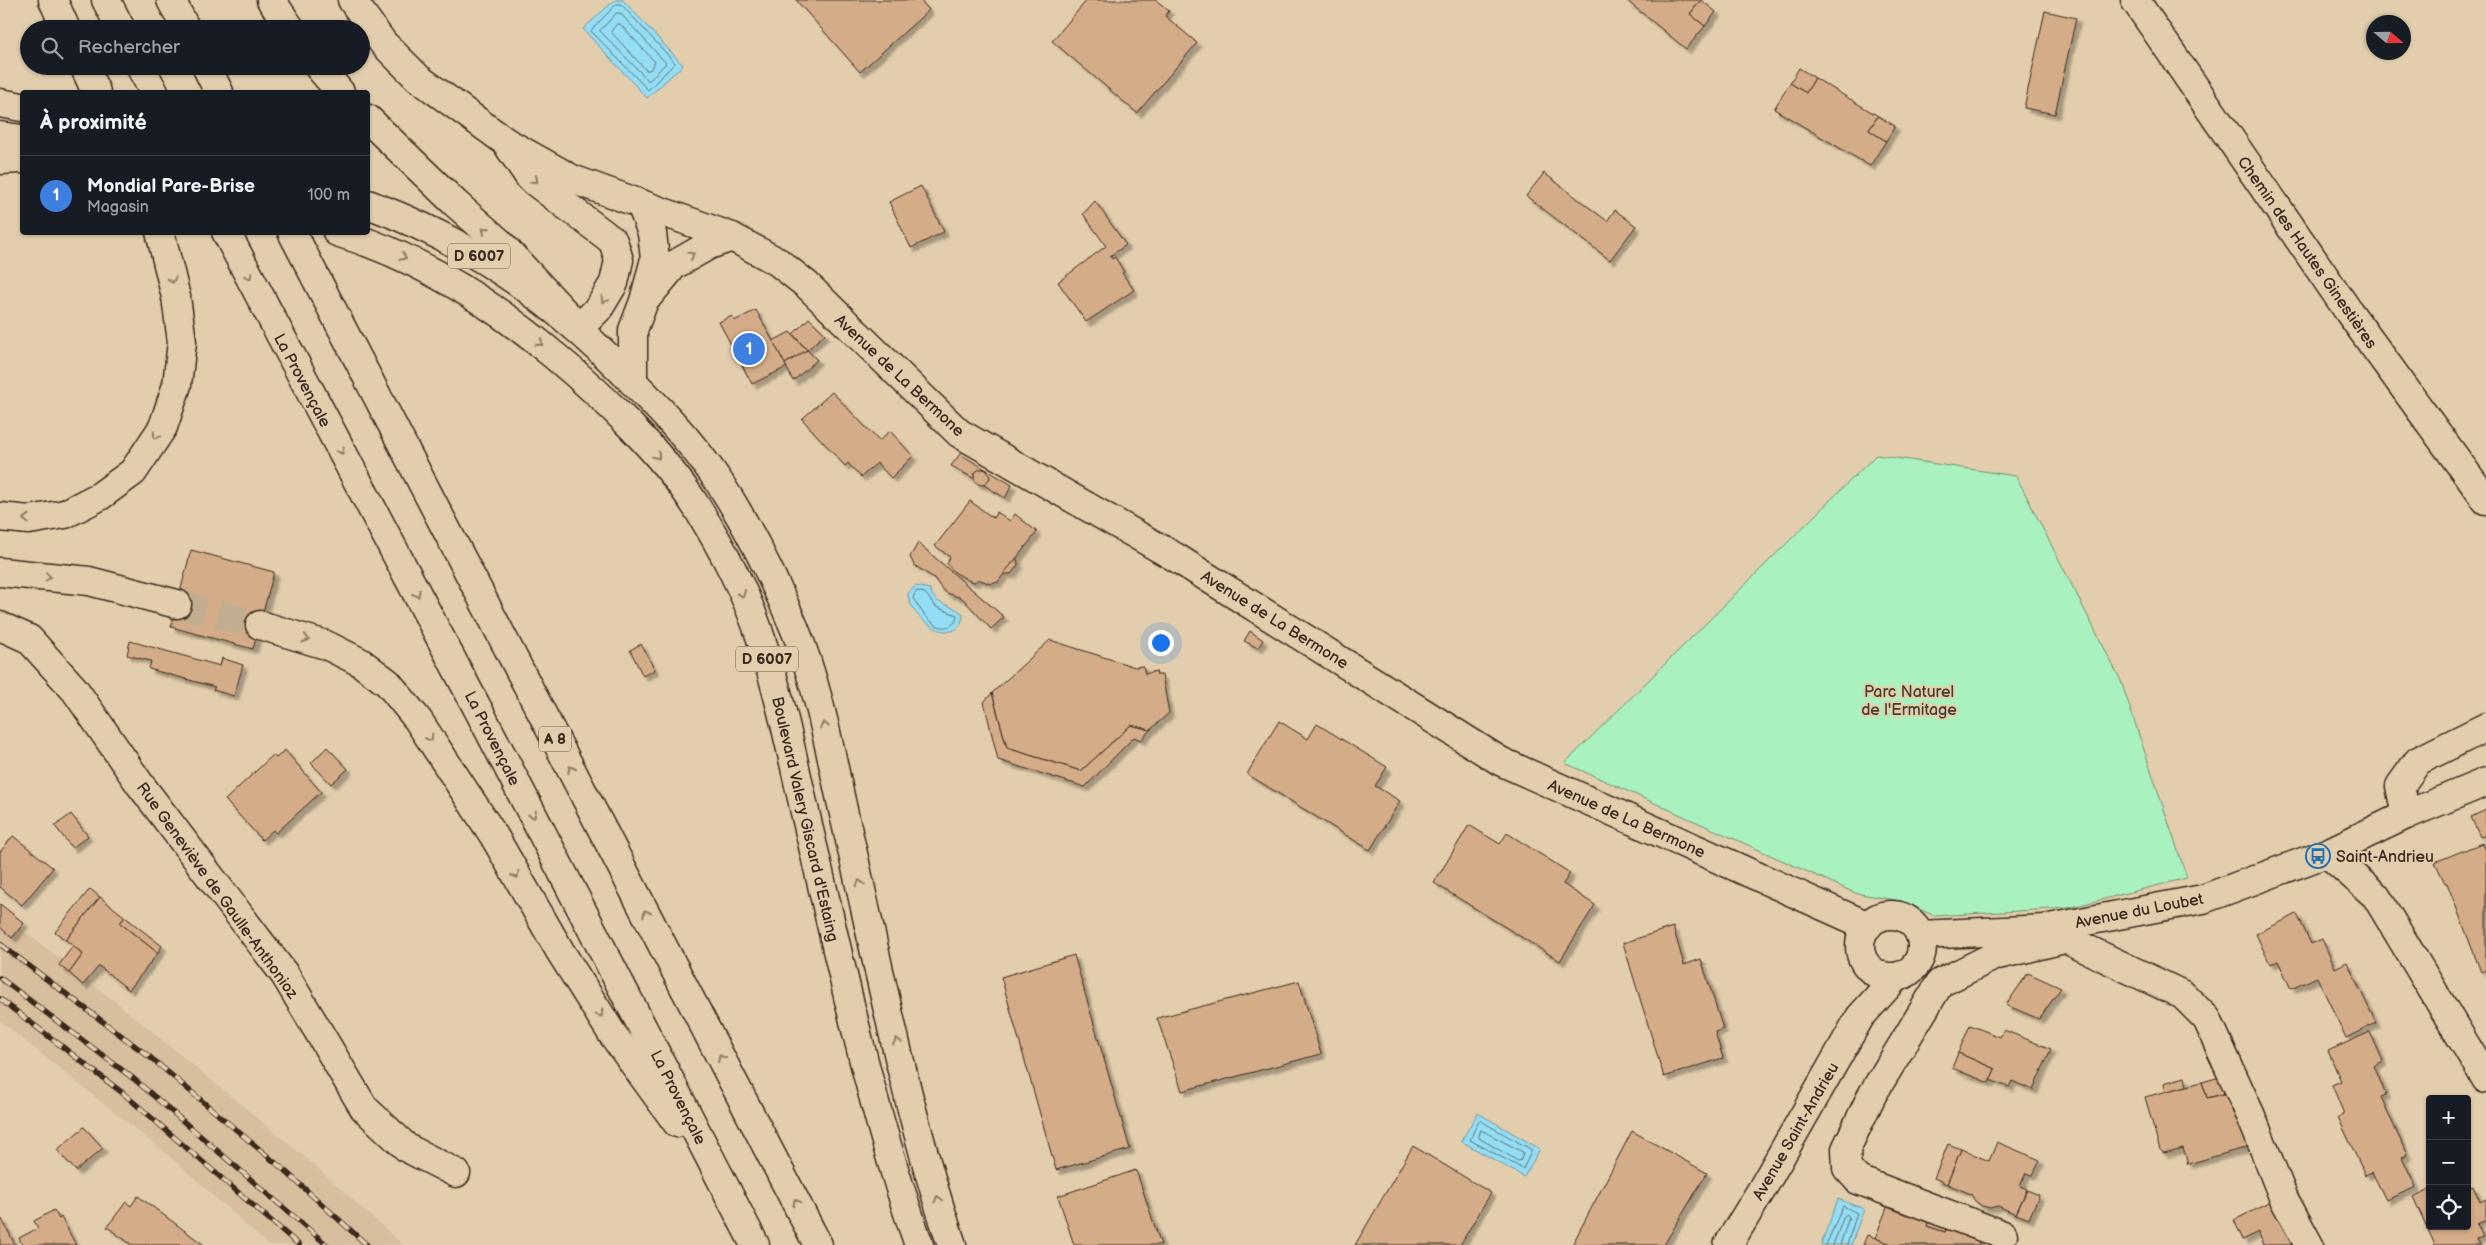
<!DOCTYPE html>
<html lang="fr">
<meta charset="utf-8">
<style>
body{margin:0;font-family:"Balsamiq Sans",sans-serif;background:#242831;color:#f1f3f6}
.controls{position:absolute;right:15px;bottom:15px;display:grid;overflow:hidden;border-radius:5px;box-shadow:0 1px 4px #0004}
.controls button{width:45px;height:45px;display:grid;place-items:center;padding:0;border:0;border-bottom:1px solid #363941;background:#171b24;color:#f1f3f6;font:25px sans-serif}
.compass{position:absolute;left:2366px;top:15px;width:45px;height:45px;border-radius:50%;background:#171b24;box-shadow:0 1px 4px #0004;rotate:110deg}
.you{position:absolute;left:1160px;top:642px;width:18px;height:18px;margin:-12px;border:4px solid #fff;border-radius:50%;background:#1a73e8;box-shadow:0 0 0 8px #1a73e833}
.badge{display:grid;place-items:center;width:32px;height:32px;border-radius:50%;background:#1f6fb2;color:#fff;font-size:16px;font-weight:700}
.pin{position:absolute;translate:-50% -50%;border:2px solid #fff;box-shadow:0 1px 5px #0006}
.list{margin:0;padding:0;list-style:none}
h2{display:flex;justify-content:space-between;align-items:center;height:65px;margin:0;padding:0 20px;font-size:21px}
h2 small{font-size:16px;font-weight:400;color:#9ea1a6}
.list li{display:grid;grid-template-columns:32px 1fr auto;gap:15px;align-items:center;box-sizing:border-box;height:80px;padding:0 20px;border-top:1px solid #363941}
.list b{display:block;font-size:19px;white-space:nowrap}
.list p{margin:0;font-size:16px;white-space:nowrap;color:#9ea1a6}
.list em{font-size:16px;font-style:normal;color:#9ea1a6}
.icon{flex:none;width:28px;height:28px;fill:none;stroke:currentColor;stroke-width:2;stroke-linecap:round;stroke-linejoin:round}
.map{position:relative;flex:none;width:2486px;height:1245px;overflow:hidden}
.search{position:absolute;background:#171b24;box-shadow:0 1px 4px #0004;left:20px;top:20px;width:350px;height:55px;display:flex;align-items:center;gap:12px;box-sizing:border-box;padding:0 18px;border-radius:28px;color:#9ea1a6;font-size:19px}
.panel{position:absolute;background:#171b24;box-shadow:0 1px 4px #0004;left:20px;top:90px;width:350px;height:145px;border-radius:5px}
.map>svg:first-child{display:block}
.built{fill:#d7be9d}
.green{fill:#a9f2bf;stroke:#728e6e}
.water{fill:#94def5;stroke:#70969f}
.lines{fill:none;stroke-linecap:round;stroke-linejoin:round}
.shore{stroke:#5f7274;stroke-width:1}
.building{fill:#d4ac88;stroke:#3b2a1e;filter:url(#shadow)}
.motorway-tunnel{stroke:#c1ad90;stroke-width:28;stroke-dasharray:28 14;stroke-linecap:butt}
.minor-casing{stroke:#3b2a1e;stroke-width:31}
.tertiary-casing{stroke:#3b2a1e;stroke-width:31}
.primary-casing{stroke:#3b2a1e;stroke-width:31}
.motorway-casing{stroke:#3b2a1e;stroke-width:31}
.minor{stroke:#e2cead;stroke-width:28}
.tertiary{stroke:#e2cead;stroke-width:28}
.primary{stroke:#e2cead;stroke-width:28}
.motorway{stroke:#e2cead;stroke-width:28}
.rail-casing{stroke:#3b2a1e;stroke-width:5.5}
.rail{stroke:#e2cead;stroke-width:4;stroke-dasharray:11;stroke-linecap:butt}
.oneway{stroke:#8e7c66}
.labels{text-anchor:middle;stroke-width:4;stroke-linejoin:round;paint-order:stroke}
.shield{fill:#e2cead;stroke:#6d5b49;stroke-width:1}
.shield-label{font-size:15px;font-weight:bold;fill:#3b2a1e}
.street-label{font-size:16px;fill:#3b2a1e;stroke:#e2cead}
.park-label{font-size:16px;fill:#463e2e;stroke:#e2cead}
.poi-label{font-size:16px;fill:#3b2a1e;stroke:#e2cead;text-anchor:start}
</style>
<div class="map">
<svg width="2486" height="1245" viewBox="0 0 2486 1245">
<defs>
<filter id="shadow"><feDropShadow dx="4.5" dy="4.5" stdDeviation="1" flood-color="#0004"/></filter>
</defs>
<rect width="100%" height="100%" fill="#e2cead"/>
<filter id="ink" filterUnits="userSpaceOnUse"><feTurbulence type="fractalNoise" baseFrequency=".02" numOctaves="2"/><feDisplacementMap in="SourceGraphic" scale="10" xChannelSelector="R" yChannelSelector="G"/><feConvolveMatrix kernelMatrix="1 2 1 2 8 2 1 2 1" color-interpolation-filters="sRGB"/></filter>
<g filter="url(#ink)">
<path class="built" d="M0,912L127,1011L313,1164L403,1245H268L173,1159L0,1021Z"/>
<path class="green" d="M1876,455L2016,476L2121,681L2187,878L2068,908L1935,916L1901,901L1855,893L1565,763Z"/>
<g class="water">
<path d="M615,0H623L683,65L647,98L583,29Z"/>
<path d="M916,586L930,589C934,607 952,603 963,614C961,651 908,621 908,593Z"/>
<path d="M1478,1113L1540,1149L1524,1177L1461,1141Z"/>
<path d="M1838,1199L1864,1209L1851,1245H1821Z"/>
</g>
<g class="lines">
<g class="shore">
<path d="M617,4H621L675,63L648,90L591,31Z"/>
<path d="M617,13H620L666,63L649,81L600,31Z"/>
<path d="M617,24H620L655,62L650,70H646L611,32Z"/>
<path d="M917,591L925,593L936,607L957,615L956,621C939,640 920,610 913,598Z"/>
<path d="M1481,1121L1532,1150L1523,1169L1470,1140L1478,1122Z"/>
<path d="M1481,1130L1523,1152L1521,1160L1518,1161L1479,1138Z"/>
<path d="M1826,1245L1843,1206L1857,1213L1847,1245"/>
<path d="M1833,1245L1844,1216L1847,1214L1849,1217L1840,1245"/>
</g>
</g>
<g class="building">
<path d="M796,0H920L929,10L860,72Z"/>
<path d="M1087,0H1156L1169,11L1165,16L1197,43L1137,113L1052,41Z"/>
<path d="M1626,0H1701L1690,14L1705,26L1686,49Z"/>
<path d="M1701,0L1716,12L1705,26L1690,14Z"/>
<path d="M2045,11L2076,18L2055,114L2024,108Z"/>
<path d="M1799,68L1815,78L1806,93L1790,83Z"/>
<path d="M1815,78L1878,116L1869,130L1886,141L1870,166L1774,109L1790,83L1806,93Z"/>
<path d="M1878,116L1895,126L1886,141L1869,130Z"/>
<path d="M1544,173L1607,221L1615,210L1636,226L1610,260L1526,196Z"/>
<path d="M921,186L944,232L911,248L889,202Z"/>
<path d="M1095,201L1126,245L1110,256L1112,259L1115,257L1124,272L1122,273L1134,290L1086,322L1058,282L1106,246L1083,214Z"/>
<path d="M756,310L787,367L752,384L719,322L732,316L734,321Z"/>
<path d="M809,318L825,334L807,350L793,334Z"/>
<path d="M790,332L807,350L785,364L773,341Z"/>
<path d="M807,350L817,360L793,381L785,364Z"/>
<path d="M832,392L879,441L890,431L913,456L891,478L877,463L861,477L848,463L845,466L802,419Z"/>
<path d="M960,454L987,470V471L981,470L977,471L975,479L951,466Z"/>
<circle cx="982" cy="477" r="8"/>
<path d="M987,470L1012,485L1005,498L984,485L990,478Z"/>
<path d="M970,501L993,518L997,512L1010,521L1015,514L1037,532L997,583L994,582L991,584L978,579L975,582L970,581L954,572L947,564L950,557L935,546Z"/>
<path d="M918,543L1004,617L991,629L962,598L947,593L941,588L934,578L914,565L910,557Z"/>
<path d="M191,550L274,572L253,649L171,627Z"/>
<path d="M1017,558L1018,565L1011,574H1003Z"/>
<path d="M1250,631L1263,640L1258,648L1244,641Z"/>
<path d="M1050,640L1135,667L1143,666L1145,674L1156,671L1157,675H1162L1169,713L1150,730L1131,725L1081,771L1007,748L992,693Z"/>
<path d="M130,641L220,666L222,658L243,665L234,696L213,690L215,687L149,669L151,661L127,655Z"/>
<path d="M641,644L655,670L643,676L630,650Z"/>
<path d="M992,693L1007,748L1081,771L1131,725L1150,730L1141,740L1134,737L1085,787L998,760L984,702Z"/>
<path d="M1279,721L1308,739L1317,724L1387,767L1375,786L1400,801L1370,850L1247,774Z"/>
<path d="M327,747L348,769L331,784L311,763Z"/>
<path d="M285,750L321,792L276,833L273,830L262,840L225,800L273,755L276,758Z"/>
<path d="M2486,810V835L2480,837L2471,817Z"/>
<path d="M71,814L88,836L72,848L55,826Z"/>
<path d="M1469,825L1500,844L1507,833L1570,873L1563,884L1595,905L1560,961L1434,883Z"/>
<path d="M13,836L53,868L22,905L0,887V852Z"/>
<path d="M2482,843L2486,854V970L2481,972L2447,883H2445L2435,862Z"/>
<path d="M90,889L100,897L66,940L55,932Z"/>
<path d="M100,897L125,917L120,923L158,953L129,990L99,966L83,985L69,973L83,954L66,940Z"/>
<path d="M0,904L24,923L12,938L0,927Z"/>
<path d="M2297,914L2311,944L2322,939L2335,968L2347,962L2376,1023L2346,1038L2317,977L2291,989L2278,961L2270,964L2256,934Z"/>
<path d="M125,917L162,946L158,953L120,923Z"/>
<path d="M1673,927L1684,965L1701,959L1723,1029L1715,1032L1723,1058L1664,1077L1623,943Z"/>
<path d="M73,946L83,954L69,973L59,965Z"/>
<path d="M1074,955L1130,1149L1056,1170L1001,977Z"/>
<path d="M2028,973L2061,988L2039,1019L2006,1005Z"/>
<path d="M1299,981L1321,1054L1182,1091L1157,1018Z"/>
<path d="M1970,1025L2000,1037L2004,1030L2051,1049L2033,1090L2012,1081L2009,1087L1990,1080L1995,1069L1958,1053Z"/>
<path d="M2370,1032L2383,1061L2374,1066L2386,1095L2381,1097L2407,1155L2402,1157L2416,1187L2386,1200L2372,1172L2365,1175L2338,1117L2344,1114L2332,1085L2341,1081L2328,1051Z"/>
<path d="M1958,1053L1995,1069L1989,1083L1952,1068Z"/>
<path d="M2185,1077L2187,1086L2166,1092L2164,1083Z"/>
<path d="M2220,1077L2224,1094L2207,1098L2202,1082Z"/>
<path d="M2202,1082L2207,1098L2224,1094L2223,1089L2229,1087L2248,1147L2188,1164L2183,1148L2164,1153L2160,1150L2145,1097Z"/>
<path d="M84,1127L103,1148L76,1171L57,1150Z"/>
<path d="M1632,1131L1707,1173L1664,1245H1572Z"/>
<path d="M1997,1142L2040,1160L2033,1175L2026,1173L2020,1186L2027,1189L2016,1214L1998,1206L1990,1208L1982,1206L1975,1201L1971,1194L1947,1184L1961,1149L1989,1161Z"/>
<path d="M1948,1144L1961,1149L1947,1184L1934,1178Z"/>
<path d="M1413,1146L1491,1193L1460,1245H1355Z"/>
<path d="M1136,1170L1161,1245H1074L1058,1196Z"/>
<path d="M2473,1186L2480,1202L2486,1199V1220L2477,1224L2483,1237L2476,1239L2479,1245H2435L2413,1197L2430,1189V1226H2467V1188Z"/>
<path d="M2027,1190L2039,1195L2029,1219L2016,1214Z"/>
<path d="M138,1196L204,1245H132L107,1227L126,1202L131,1206Z"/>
<path d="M2276,1200L2299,1245H2264L2258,1232L2243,1240L2234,1220Z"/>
<path d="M1888,1205L1929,1220L1927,1226L1945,1232L1949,1222L1982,1235L1978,1245H1894L1875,1238Z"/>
<path d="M54,1210L59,1219L61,1217L76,1245H22L19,1238L38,1228L34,1221Z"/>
<path d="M2,1219L15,1245H0V1221Z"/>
<path d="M1929,1220L1947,1227L1945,1232L1927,1226Z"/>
<path d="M1867,1235L1875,1238L1894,1245H1863Z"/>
</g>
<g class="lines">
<path class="motorway-tunnel" d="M177,604L260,625"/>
<defs>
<g id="minor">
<path d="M2135,0L2349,312L2486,500"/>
<path d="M0,626L29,639L75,690L139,783L285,975L364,1108L407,1148L456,1173"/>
<path d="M2406,815L2400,786L2418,761L2486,727"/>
<path d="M2327,853L2376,896L2486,1079"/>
<path d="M2049,931L2183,995L2207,1019L2251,1116L2284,1199L2309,1245"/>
<path d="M2003,1235L1858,1180L1847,1168L1846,1149L1872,1095L1940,983L1994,956L2065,939"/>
</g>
<g id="tertiary">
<path d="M352,0L383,43L418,78L506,142L572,179L732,237L778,262L807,285L959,433L1175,557L1500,761L1868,926"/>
<path d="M509,147L530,178L613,241L619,260L614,283L599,308L579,328"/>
<path d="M650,294L674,265L709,245L732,237"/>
<path d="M633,382V330L644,301L655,259L652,233L641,204"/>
<circle cx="1891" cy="946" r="31"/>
<path d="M1920,935L2044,929L2203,899L2327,853L2406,815L2486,782"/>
<path d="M1728,1245L1762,1189L1860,1017L1896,977"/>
</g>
<g id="primary">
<path d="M0,103L22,107"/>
<path d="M0,136L22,139"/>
<path d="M368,204C469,242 542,292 619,368C654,403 691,440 719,482C749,527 773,577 794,627C820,689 831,758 846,823C878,962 906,1110 952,1245"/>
<path d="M337,232C419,257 491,302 556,357C603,396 663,454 696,506C720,544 748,596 761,639C783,704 795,771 811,838C843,974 872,1113 919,1245"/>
</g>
<g id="motorway">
<path d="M53,0L66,29"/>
<path d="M106,0L121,29"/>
<path d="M171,0L186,29"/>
<path d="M271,0L291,29"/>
<path d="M84,66L96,92"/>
<path d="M140,66L154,92"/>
<path d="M206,66L219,92"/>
<path d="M318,66L340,92"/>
<path d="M368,119L455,203L499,242L579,328"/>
<path d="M0,160L22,159"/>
<path d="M226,232L480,713L755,1245"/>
<path d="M292,232L818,1245"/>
<path d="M0,517L29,520L65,514L100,496L133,472L163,427L177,385L182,342L176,297L160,232"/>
<path d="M0,572L89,581L177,604"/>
<path d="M260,625L326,645L360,662L388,683L418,720L494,836L560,951L613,1035L677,1123"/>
</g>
</defs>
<use href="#minor" class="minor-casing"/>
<use href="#tertiary" class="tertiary-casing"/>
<use href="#primary" class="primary-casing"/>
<use href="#motorway" class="motorway-casing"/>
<use href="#minor" class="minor"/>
<use href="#tertiary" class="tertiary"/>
<use href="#primary" class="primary"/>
<use href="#motorway" class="motorway"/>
<defs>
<g id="rail">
<path d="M0,944L151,1058L284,1170L367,1245"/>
<path d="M0,978L134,1079L327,1245"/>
<path d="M0,999L124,1094L299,1245"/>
</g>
</defs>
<use href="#rail" class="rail-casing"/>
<use href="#rail" class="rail"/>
</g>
<defs><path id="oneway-chevron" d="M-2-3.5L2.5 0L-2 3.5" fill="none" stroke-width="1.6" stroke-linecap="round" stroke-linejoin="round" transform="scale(1.25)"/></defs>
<g class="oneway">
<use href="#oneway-chevron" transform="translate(535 180) rotate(41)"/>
<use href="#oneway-chevron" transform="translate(485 230) rotate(-139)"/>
<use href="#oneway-chevron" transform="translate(691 255) rotate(-31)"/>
<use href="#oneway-chevron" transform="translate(403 257) rotate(24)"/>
<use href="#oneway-chevron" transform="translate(249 276) rotate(63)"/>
<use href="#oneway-chevron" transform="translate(172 280) rotate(77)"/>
<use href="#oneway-chevron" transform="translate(604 300) rotate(121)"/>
<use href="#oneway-chevron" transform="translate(540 343) rotate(40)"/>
<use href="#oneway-chevron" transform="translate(156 436) rotate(124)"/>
<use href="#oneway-chevron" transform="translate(341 451) rotate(62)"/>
<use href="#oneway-chevron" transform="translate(657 456) rotate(51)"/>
<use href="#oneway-chevron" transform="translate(26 519) rotate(-179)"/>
<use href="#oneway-chevron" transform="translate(48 577) rotate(5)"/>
<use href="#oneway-chevron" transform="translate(417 594) rotate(62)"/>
<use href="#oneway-chevron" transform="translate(742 594) rotate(66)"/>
<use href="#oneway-chevron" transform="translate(306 639) rotate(17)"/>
<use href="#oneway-chevron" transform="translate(824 725) rotate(-102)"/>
<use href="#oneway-chevron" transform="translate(430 738) rotate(57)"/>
<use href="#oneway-chevron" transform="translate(571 769) rotate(-117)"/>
<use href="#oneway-chevron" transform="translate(533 815) rotate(63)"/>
<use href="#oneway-chevron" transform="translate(516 875) rotate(60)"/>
<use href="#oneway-chevron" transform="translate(860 883) rotate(-103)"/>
<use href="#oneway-chevron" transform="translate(646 913) rotate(-117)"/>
<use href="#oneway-chevron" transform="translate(600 1014) rotate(57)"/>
<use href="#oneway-chevron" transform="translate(897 1041) rotate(-103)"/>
<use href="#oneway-chevron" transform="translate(721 1058) rotate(-117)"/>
<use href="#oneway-chevron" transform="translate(938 1199) rotate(-105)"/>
<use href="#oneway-chevron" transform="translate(796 1202) rotate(-118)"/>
</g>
</g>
<defs>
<symbol id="bus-ring" viewBox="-11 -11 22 22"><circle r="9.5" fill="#e2cead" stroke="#1f6fb2" stroke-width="1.5"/><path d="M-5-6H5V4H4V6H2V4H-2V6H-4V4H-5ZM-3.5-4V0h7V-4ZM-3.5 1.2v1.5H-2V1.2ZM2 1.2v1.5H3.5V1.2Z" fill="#1f6fb2"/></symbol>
</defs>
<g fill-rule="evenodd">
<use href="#bus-ring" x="2304" y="842" width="28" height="28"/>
</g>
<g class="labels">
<g class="shield">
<rect x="448" y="243.5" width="62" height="25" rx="4"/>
<rect x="736" y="646.5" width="62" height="25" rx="4"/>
<rect x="539" y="726.5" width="32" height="25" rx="4"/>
</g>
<g class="shield-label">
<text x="479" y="261">D 6007</text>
<text x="767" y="664">D 6007</text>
<text x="555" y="744">A 8</text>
</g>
<g class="street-label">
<text transform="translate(2308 252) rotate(55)" y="6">Chemin des Hautes Ginestières</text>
<text transform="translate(900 375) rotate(43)" y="6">Avenue de La Bermone</text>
<text transform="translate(303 380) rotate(62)" y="6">La Provençale</text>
<text transform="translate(1275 619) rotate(32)" y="6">Avenue de La Bermone</text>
<text transform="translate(493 738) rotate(63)" y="6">La Provençale</text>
<text transform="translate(1627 818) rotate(24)" y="6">Avenue de La Bermone</text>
<text transform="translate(806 819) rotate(77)" y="6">Boulevard Valery Giscard d'Estaing</text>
<text transform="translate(218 890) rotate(54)" y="6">Rue Geneviève de Gaulle-Anthonioz</text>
<text transform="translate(2139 910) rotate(-11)" y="6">Avenue du Loubet</text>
<text transform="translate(679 1097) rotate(63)" y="6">La Provençale</text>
<text transform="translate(1795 1131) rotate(-60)" y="6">Avenue Saint-Andrieu</text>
</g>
<g class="park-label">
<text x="1909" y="697">Parc Naturel<tspan x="1909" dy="18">de l'Ermitage</tspan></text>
</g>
<g class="poi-label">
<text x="2336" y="862">Saint-Andrieu</text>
</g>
</g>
</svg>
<div class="controls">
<button>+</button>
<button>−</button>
<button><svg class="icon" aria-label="locate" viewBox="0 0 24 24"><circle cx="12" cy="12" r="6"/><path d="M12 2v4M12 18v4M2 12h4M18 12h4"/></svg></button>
</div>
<svg class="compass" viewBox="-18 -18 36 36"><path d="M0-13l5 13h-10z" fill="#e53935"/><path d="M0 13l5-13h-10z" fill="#9ea1a6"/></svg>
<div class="you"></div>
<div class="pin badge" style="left:749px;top:349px;background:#3f7fe0">1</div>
<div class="search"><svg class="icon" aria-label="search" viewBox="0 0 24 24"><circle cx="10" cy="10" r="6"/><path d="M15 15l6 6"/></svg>Rechercher</div>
<section class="panel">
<h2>À proximité<small></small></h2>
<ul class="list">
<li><span class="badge" style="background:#3f7fe0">1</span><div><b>Mondial Pare-Brise</b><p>Magasin</p></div><em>100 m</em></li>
</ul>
</section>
</div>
